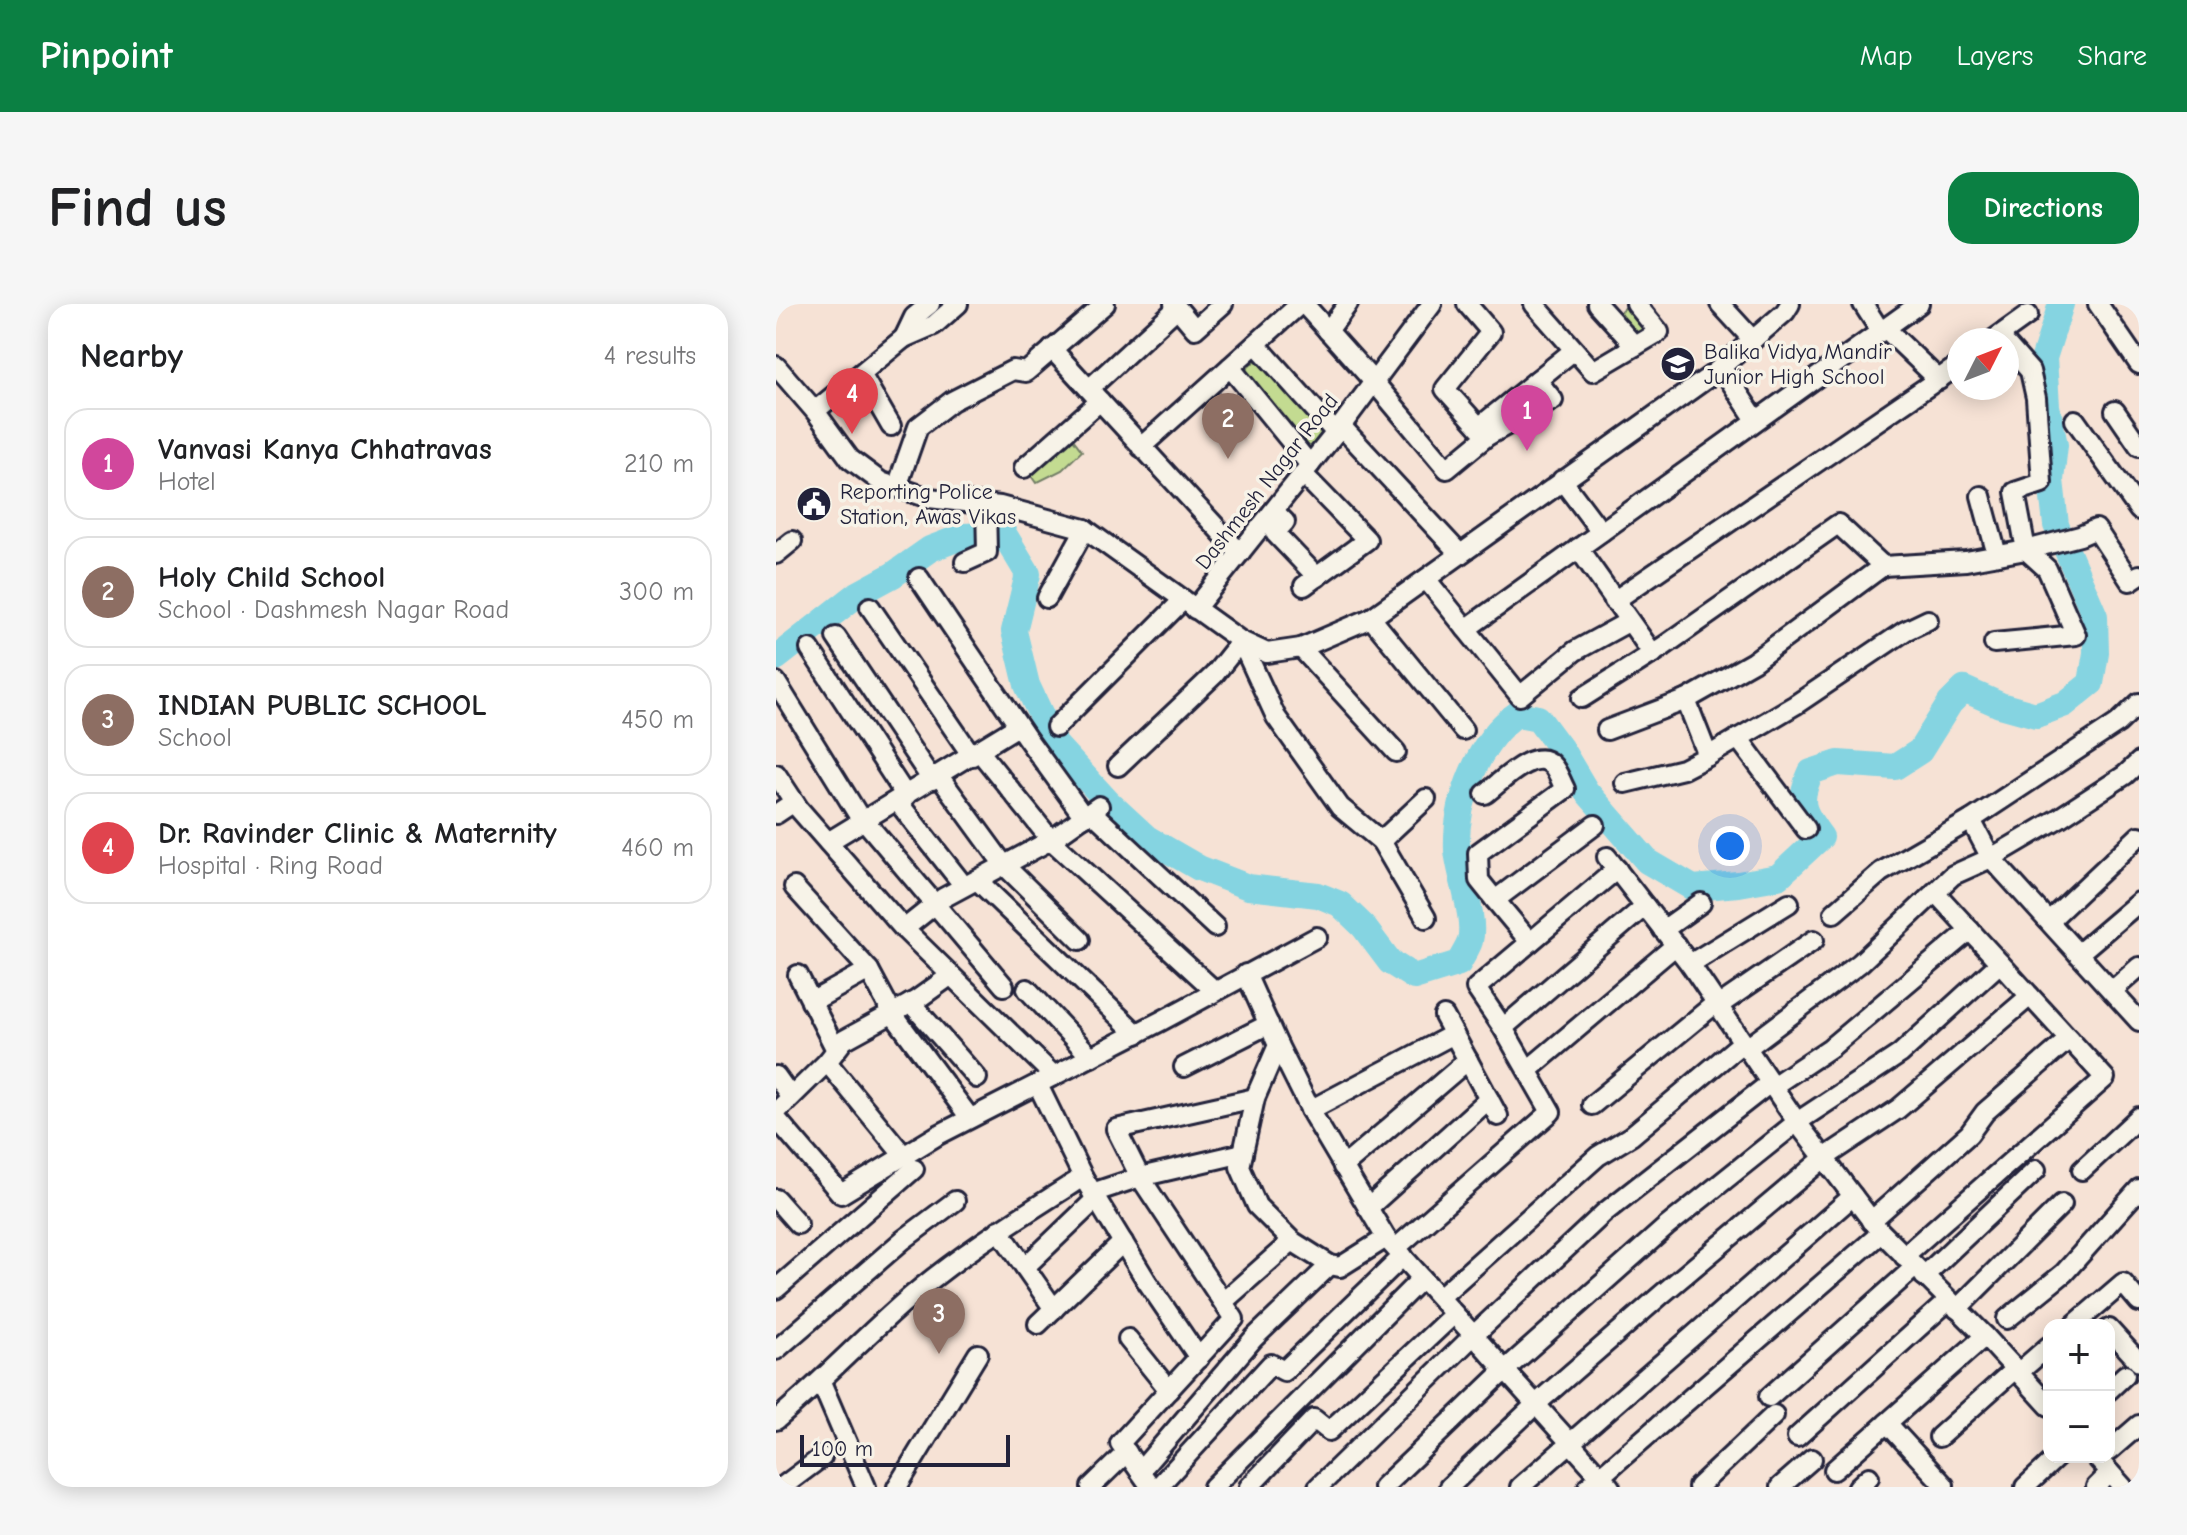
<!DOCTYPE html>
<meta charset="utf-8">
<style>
body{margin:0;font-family:"Comic Neue",sans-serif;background:#f6f6f6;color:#202124}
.controls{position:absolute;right:24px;bottom:24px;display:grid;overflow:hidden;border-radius:16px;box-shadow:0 4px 20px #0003}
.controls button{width:72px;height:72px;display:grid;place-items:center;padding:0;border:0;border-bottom:2px solid #e0e0e0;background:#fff;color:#202124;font:40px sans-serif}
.compass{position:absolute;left:1171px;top:24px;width:72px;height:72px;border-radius:50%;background:#fff;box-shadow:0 4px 20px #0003;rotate:48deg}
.scale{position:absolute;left:24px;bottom:20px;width:210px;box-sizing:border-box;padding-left:8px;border:4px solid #22223b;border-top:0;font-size:22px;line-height:28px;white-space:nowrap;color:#22223b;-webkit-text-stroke:6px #f7f3e8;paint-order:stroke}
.you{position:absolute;left:954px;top:542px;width:28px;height:28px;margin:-20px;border:6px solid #fff;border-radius:50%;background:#1a73e8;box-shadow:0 0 0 12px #1a73e833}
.badge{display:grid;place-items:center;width:52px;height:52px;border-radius:50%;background:#0b8043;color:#fff;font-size:26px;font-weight:700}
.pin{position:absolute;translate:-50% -66px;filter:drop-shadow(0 2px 4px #0008)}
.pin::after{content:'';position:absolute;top:42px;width:28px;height:24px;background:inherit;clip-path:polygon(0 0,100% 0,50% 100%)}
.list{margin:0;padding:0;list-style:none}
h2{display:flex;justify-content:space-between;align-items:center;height:104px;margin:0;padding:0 32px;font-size:34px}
h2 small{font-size:26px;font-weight:400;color:#757577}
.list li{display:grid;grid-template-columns:52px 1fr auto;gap:24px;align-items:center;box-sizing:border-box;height:112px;margin:0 16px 16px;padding:0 16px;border:2px solid #e0e0e0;border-radius:24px}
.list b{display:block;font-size:30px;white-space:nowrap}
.list p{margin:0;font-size:26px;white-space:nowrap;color:#757577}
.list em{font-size:26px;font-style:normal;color:#757577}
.map{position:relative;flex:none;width:1363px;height:1183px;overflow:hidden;border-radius:24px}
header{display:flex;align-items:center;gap:48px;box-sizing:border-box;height:112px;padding:0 40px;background:#0b8043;color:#fff}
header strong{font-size:38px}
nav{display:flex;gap:44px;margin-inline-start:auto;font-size:28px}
.intro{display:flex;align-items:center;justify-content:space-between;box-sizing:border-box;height:192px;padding:0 48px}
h1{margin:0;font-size:56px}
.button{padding:20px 36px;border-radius:24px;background:#0b8043;color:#fff;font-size:28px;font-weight:700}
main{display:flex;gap:48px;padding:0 48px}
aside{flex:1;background:#fff;border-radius:24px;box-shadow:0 4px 20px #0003}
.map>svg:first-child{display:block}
.green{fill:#c3db91;stroke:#727e66;stroke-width:2}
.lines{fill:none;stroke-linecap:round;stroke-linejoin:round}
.river{stroke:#85d4e1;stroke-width:26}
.minor-casing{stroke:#22223b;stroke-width:24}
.minor{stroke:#f7f3e8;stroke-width:18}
.labels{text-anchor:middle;stroke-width:7;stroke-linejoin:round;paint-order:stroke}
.poi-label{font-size:22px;fill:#22223b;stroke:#f7f3e8;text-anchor:start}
.street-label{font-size:22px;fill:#22223b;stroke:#f7f3e8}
</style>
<header>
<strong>Pinpoint</strong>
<nav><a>Map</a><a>Layers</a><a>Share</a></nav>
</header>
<div class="intro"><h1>Find us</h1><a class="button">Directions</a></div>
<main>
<aside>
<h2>Nearby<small>4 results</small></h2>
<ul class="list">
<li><span class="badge" style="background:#d1479c">1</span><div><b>Vanvasi Kanya Chhatravas</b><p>Hotel</p></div><em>210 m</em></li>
<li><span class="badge" style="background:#8d6e63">2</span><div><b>Holy Child School</b><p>School · Dashmesh Nagar Road</p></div><em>300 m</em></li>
<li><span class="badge" style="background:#8d6e63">3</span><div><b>INDIAN PUBLIC SCHOOL</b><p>School</p></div><em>450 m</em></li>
<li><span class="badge" style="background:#e0444e">4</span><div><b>Dr. Ravinder Clinic &amp; Maternity</b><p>Hospital · Ring Road</p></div><em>460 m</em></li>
</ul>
</aside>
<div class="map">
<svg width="1363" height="1183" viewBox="0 0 1363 1183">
<rect width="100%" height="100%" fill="#f6e2d5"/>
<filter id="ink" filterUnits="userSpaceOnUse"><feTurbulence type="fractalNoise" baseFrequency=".0125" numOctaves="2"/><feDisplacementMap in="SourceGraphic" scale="16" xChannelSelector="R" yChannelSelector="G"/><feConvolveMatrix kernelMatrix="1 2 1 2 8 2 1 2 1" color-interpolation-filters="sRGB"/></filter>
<g filter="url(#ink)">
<g class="green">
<path d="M853,0L875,25L857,36L837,15Z"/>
<path d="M482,54L548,127L532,149L466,69Z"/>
<path d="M294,131L306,147L286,166L260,179L251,166Z"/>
</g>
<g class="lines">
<path class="river" d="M0,354L82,290L117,271L154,245L188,232L228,230L252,270L238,327L251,381L278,439L332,498L371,534L423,564L472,583L542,591L564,600L587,622L614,658L638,673L683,659C686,652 692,644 694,637C700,614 683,570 681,546C679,499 702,436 741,410L762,414L785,445L810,487L871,557L917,584L962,580L1002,573L1045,533C1026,507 1021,498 1035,468L1062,459L1119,463L1144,447L1174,399L1188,385L1224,401L1260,411L1289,400L1315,379L1320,349L1319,312L1280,221L1275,176L1279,141L1271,102L1268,54L1285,0"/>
<defs>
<g id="minor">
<path d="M398,0L419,25L447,0"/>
<path d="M528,0L598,78L671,165L711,132L777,96L761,76"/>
<path d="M691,0L715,28L669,85L711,132"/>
<path d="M758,0L817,67L883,28L860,0"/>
<path d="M821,0L859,42"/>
<path d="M944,0L977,36"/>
<path d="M1087,0L1105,28"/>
<path d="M1322,0L1363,60"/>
<path d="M1110,25L1163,76"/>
<path d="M552,27L572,0"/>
<path d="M128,34L138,13L154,0"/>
<path d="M1217,36L1252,11"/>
<path d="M480,40L560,129"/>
<path d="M276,45L464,249"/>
<path d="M0,62L39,107L74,155L105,178L153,194L224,202L309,225L465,337L491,349L525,344L595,314L937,70L1009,8L1014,0"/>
<path d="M454,63L534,161"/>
<path d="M945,63L980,116"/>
<path d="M85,70L115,122"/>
<path d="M313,85L401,4"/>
<path d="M39,107L128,34L158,21L182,0"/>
<path d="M1339,107L1363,142"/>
<path d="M1299,116L1363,206"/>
<path d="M565,122L683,249"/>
<path d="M703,123L797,47"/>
<path d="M365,143L524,0"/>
<path d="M248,164L324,97"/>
<path d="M527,170L591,236L528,282"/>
<path d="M786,176L825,228"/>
<path d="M121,183L142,123L176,97L237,66L250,68L329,0"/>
<path d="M1205,192L1221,251"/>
<path d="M498,207L509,218L499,229L541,273"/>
<path d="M802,244L877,350"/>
<path d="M1250,246L1304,232L1320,225L1354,277L1363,271"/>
<path d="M0,250L16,237"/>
<path d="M189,258L211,248L210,200"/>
<path d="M143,274L250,433L308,513"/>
<path d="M650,275L744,392L799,347L852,318"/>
<path d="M271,294L309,225"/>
<path d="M838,297L1183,61"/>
<path d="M94,303L196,452"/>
<path d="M419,305L565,122L656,0"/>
<path d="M595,314L687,426"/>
<path d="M690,325L1143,0"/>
<path d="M60,333L156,476"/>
<path d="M1218,339L1300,331L1271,265L1250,246"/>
<path d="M525,344L620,448"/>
<path d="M34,345L130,492"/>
<path d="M0,378L86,517"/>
<path d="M806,394L888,342L1062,220L1107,262L1190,257L1250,246L1239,188L1266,179L1260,94L1254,67L1231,41"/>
<path d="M910,396L932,452"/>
<path d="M280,423L407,296"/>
<path d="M831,426L910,396L977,358L1107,262"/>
<path d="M962,434L1030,525"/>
<path d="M204,448L275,536L439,687"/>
<path d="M342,462L438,371L465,337L500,413L564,503L605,537L650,495"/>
<path d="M0,470L23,505L128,625L278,772"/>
<path d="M163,472L228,561L304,636"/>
<path d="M849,479L907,465L932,452L1019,401L1129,327L1152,316"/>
<path d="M709,490C725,478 759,442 776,461C782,467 785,478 789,485L702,549L703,576L719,596"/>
<path d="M121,497L188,582"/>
<path d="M316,508L439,623"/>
<path d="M0,510L18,498"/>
<path d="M88,516L228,682"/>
<path d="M1195,516L1215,554L1363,717"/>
<path d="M605,537L650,614"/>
<path d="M52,538L242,422"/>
<path d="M831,553L914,660L1023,821L1102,925L1209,1032L1273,1102"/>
<path d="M201,576L361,730"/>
<path d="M18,583L93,666L116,709L194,814"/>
<path d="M1058,609L1105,568L1195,516L1342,419L1363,399"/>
<path d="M1273,617L1363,532"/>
<path d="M128,625L167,594L275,536L323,502"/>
<path d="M887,626L925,599"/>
<path d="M754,638L719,596L819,521"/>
<path d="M1302,650L1363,598"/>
<path d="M914,660L1013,599"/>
<path d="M470,670L502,741L479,794L464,863L481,902L516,937L554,961L564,963L610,934"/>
<path d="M22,671L60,746"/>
<path d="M251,685L315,753"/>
<path d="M1336,687L1363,663"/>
<path d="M35,698L93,666"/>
<path d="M135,699L201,774"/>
<path d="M942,702L1038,636"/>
<path d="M668,712L722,812"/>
<path d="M727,724L869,602"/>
<path d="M502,741L537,811L610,934L834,1183"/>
<path d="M971,744L1084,659L1177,571L1215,554L1283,514L1349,471L1363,458"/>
<path d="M51,758L128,852"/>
<path d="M408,763L493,720"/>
<path d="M752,766L900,641"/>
<path d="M0,772L15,793"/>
<path d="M262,781L307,873L370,976L423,1054"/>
<path d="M997,782L1054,744L1194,626"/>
<path d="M816,801L940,699"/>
<path d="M534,806L678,730"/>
<path d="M0,808L51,758L68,736L139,697L174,672"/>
<path d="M0,814L65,890L162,831L385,717L541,633"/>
<path d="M567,863L692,756"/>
<path d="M1306,866L1363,813"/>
<path d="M316,889L364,873L467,849"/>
<path d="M0,895L22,920"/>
<path d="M592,904L713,795"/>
<path d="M1095,917L1193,830L1209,808L1293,735"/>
<path d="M223,926L278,1005"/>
<path d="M620,944L775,808L727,724L700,684L841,565"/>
<path d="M1128,952L1329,774L1159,588"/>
<path d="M249,963L320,895"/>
<path d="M1148,972L1260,866"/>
<path d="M0,985L138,865"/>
<path d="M664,993L822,852L855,832L967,738"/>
<path d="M447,998L516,937"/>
<path d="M1181,1005L1286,900"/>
<path d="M1231,1015L1288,969L1363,885"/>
<path d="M262,1020L347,938"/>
<path d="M1298,1021L1347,979L1363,998"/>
<path d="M1333,1025L1363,1058"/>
<path d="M352,1035L393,1086"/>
<path d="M0,1046L127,936L179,897"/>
<path d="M1243,1068L1273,1042"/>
<path d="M45,1078L90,1183"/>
<path d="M1333,1086L1349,1071"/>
<path d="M993,1093L1139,963"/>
<path d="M0,1116C44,1079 83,1038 126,1000C182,951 244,913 307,873"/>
<path d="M1111,1119L1168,1181L1166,1183"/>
<path d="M1021,1133L1173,996"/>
<path d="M1163,1133L1239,1065"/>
<path d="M1333,1147L1363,1121"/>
<path d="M1320,1153L1347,1183"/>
<path d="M1058,1166L1209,1032"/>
<path d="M364,1167L478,1034L554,961"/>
<path d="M6,1183L46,1153"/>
<path d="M121,1183L202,1050"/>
<path d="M315,1183L351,1148"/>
<path d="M375,1183L344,1139L458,1015L364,873L340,825L479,794"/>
<path d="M382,1183L495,1060L508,1067L627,952"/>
<path d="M437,1183L646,974"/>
<path d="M473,1183L538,1115L553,1127L678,1010"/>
<path d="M542,1183L698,1031L828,909L994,779"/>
<path d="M607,1183L729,1066L890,923L1021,818L1124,750L1224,659"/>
<path d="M673,1183L760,1100L885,991L1048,854L1122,805L1254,692"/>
<path d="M744,1183L1077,892"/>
<path d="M812,1183L1105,929"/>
<path d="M922,1183L998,1111"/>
<path d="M1004,1183L1036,1155"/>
<path d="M1082,1183L1093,1173"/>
<path d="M1249,1183L1281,1153"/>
<path d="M1320,1183L1334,1169"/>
</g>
</defs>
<use href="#minor" class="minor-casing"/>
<use href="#minor" class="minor"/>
</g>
</g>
<defs>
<symbol id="school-disc" viewBox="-11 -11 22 22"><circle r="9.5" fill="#22223b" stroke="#f7f3e8"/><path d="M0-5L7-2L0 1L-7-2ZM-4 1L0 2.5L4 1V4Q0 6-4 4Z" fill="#fff"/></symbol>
<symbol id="civic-disc" viewBox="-11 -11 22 22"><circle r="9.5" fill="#22223b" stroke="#f7f3e8"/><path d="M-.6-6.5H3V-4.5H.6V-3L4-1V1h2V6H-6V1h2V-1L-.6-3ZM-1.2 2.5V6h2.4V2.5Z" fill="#fff"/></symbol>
</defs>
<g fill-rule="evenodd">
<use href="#school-disc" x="882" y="40" width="40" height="40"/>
<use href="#civic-disc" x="18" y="180" width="40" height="40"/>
</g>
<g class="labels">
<g class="poi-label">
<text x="928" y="55">Balika Vidya Mandir<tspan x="928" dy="25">Junior High School</tspan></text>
<text x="64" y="195">Reporting Police<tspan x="64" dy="25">Station, Awas Vikas</tspan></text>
</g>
<g class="street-label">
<text transform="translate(490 177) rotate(-52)" y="8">Dashmesh Nagar Road</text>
</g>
</g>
</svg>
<div class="controls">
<button>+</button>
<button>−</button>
</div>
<svg class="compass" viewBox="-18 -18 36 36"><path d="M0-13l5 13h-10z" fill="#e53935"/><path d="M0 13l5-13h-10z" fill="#757577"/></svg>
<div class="scale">100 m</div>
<div class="you"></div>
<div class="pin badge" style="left:751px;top:147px;background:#d1479c">1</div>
<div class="pin badge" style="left:452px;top:155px;background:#8d6e63">2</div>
<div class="pin badge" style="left:163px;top:1050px;background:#8d6e63">3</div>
<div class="pin badge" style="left:76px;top:130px;background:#e0444e">4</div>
</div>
</main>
